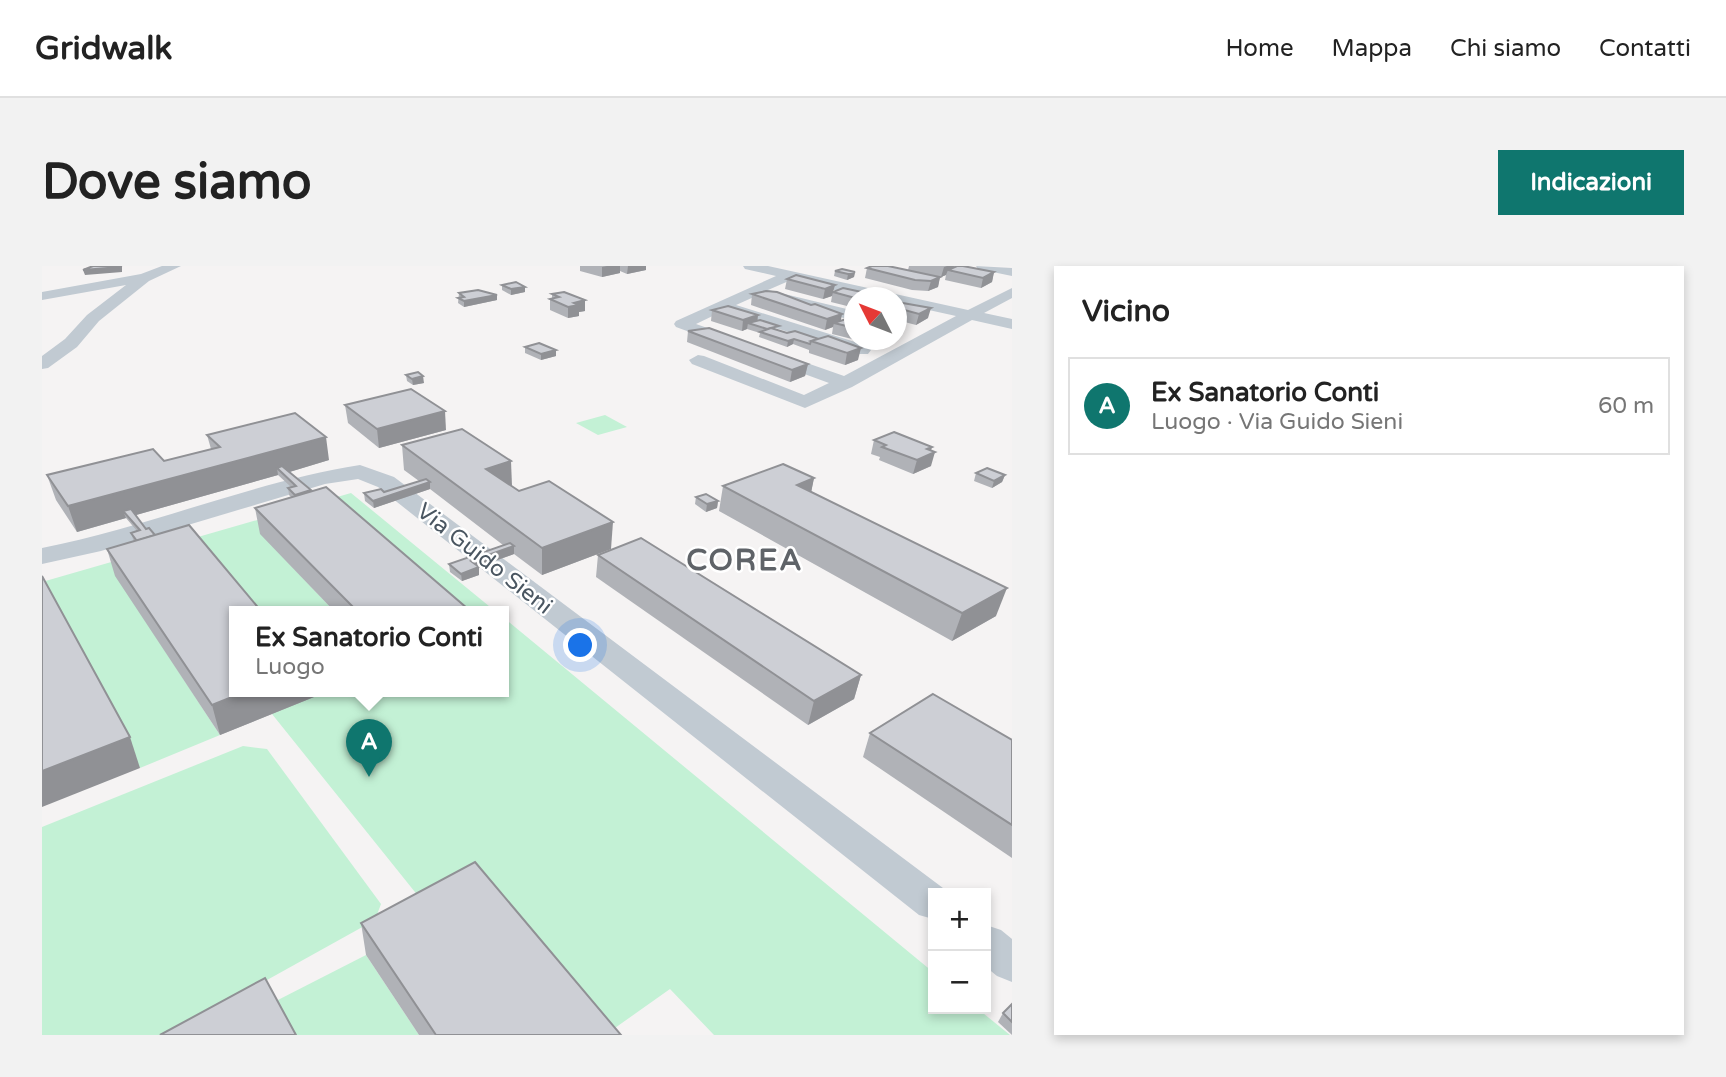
<!DOCTYPE html>
<html lang="it">
<meta charset="utf-8">
<style>
body{margin:0;font-family:"Varela Round",sans-serif;background:#f2f2f2;color:#222}
.controls{position:absolute;right:21px;bottom:21px;display:grid;overflow:hidden;border-radius:0px;box-shadow:0 4px 10px #0003}
.controls button{width:63px;height:63px;display:grid;place-items:center;padding:0;border:0;border-bottom:2px solid #e0e0e0;background:#fff;color:#222;font:35px sans-serif}
.compass{position:absolute;left:802px;top:21px;width:63px;height:63px;border-radius:50%;background:#fff;box-shadow:0 4px 10px #0003;rotate:312deg}
.you{position:absolute;left:539px;top:380px;width:24px;height:24px;margin:-18px;border:5px solid #fff;border-radius:50%;background:#1a73e8;box-shadow:0 0 0 10px #1a73e833}
.badge{display:grid;place-items:center;width:46px;height:46px;border-radius:50%;background:#0f766e;color:#fff;font-size:23px;font-weight:700}
.pin{position:absolute;translate:-50% -58px;filter:drop-shadow(0 2px 4px #0008)}
.pin::after{content:'';position:absolute;top:37px;width:24px;height:21px;background:inherit;clip-path:polygon(0 0,100% 0,50% 100%)}
.popup{position:absolute;left:187px;top:340px;width:280px;height:91px;box-sizing:border-box;display:grid;place-content:center;border-radius:0px;background:#fff;filter:drop-shadow(0 2px 5px #0005);font-size:23px;white-space:nowrap;color:#767676}
.popup b{font-size:26px;color:#222}
.popup::after{content:'';position:absolute;left:50%;top:100%;margin-left:-14px;border:14px solid transparent;border-top-color:#fff}
.list{margin:0;padding:0;list-style:none}
h2{display:flex;justify-content:space-between;align-items:center;height:91px;margin:0;padding:0 28px;font-size:30px}
h2 small{font-size:23px;font-weight:400;color:#767676}
.list li{display:grid;grid-template-columns:46px 1fr auto;gap:21px;align-items:center;box-sizing:border-box;height:98px;margin:0 14px 14px;padding:0 14px;border:2px solid #e0e0e0;border-radius:0px}
.list b{display:block;font-size:26px;white-space:nowrap}
.list p{margin:0;font-size:23px;white-space:nowrap;color:#767676}
.list em{font-size:23px;font-style:normal;color:#767676}
.map{position:relative;flex:none;width:970px;height:769px;overflow:hidden;border-radius:0px}
header{display:flex;align-items:center;gap:42px;box-sizing:border-box;height:98px;padding:0 35px;background:#fff;border-bottom:2px solid #e0e0e0}
header strong{font-size:33px}
nav{display:flex;gap:38px;margin-inline-start:auto;font-size:24px}
.intro{display:flex;align-items:center;justify-content:space-between;box-sizing:border-box;height:168px;padding:0 42px}
h1{margin:0;font-size:49px}
.button{padding:18px 32px;border-radius:0px;background:#0f766e;color:#fff;font-size:24px;font-weight:700}
main{display:flex;gap:42px;padding:0 42px}
aside{flex:1;background:#fff;border-radius:0px;box-shadow:0 4px 10px #0003}
.map>svg:first-child{display:block}
.green{fill:#c3f1d5}
.lines{fill:none;stroke-linecap:round;stroke-linejoin:round}
.street{fill:#c1cad2;fill-rule:evenodd}
.wall{fill:#b0b2b7}
.shaded-wall{fill:#909195}
.building{fill:#cdcfd5;stroke:#909195;stroke-width:2}
.labels{text-anchor:middle;stroke-width:5;stroke-linejoin:round;paint-order:stroke}
.street-label{font-size:23px;fill:#4a5661;stroke:#fff}
.district-label{font-size:30px;font-weight:bold;letter-spacing:2px;fill:#5f6368;stroke:#fff}
</style>
<header>
<strong>Gridwalk</strong>
<nav><a>Home</a><a>Mappa</a><a>Chi siamo</a><a>Contatti</a></nav>
</header>
<div class="intro"><h1>Dove siamo</h1><a class="button">Indicazioni</a></div>
<main>
<div class="map">
<svg width="970" height="769" viewBox="0 0 970 769">
<rect width="100%" height="100%" fill="#f5f3f3"/>
<g class="green">
<path d="M563,149L585,161L556,169L534,157Z"/>
<path d="M309,227L453,345H397L219,268L292,345H202L74,310L178,469L98,502L0,316Z"/>
<path d="M462,352L891,706V743H936L968,769H672L628,723L563,769L393,651L230,448L267,425H462Z"/>
<path d="M201,480L225,483L339,638L333,654L126,769H0V561Z"/>
<path d="M324,689L377,769H248L230,737Z"/>
</g>
<g class="lines">
<g class="street">
<path d="M120,0H139L107,15L57,55L35,81L6,102L0,103V90L23,73L45,49L84,19L0,34V26L99,8Z"/>
<path d="M701,0H726L926,44L970,22V32L942,47L970,53V63L930,54L810,121L763,142L650,98L647,94L656,89L662,90L762,129L787,117L634,61L632,58L634,55L734,10L703,3ZM749,14L825,32H855V37L914,50L802,110L654,58L681,45L814,88H826L829,84L826,80L694,39L723,26L724,31L813,55V45L726,24Z"/>
<path d="M934,0L970,2V10L936,3Z"/>
<path d="M318,199L352,211L905,625L906,627H891V653L877,649L336,221L316,213L283,218L59,285L0,298V282C107,261 210,216 318,199Z"/>
<path d="M944,659L959,664L970,673V716L955,710L944,701Z"/>
</g>
</g>
<g class="wall">
<path d="M538,0H604V4L585,8L578,5V7L560,11L538,5Z"/>
<path d="M867,0H912V2L952,6L950,16L939,22L903,14L904,9L899,11L866,4Z"/>
<path d="M825,2L898,11L896,21L886,25L870,24L823,12Z"/>
<path d="M793,5L813,6L812,11L805,14L792,10Z"/>
<path d="M745,13L813,32V42L789,36L790,30L781,33L743,23Z"/>
<path d="M460,19L483,26L469,29L460,24Z"/>
<path d="M417,27L455,29V34L422,41L416,37Z"/>
<path d="M510,28L543,34V45L537,46V50L526,52L508,44V33H510Z"/>
<path d="M710,28L799,55L813,53V74H850V76L838,80L790,68L791,61L783,64L709,39Z"/>
<path d="M855,36L886,52L874,59L855,54Z"/>
<path d="M670,44L716,54L736,64L745,67L777,73L816,94L803,99L767,87V84L751,78L745,81L717,71L718,67L705,63L700,65L669,55Z"/>
<path d="M646,65L766,98L763,110L748,116L645,76Z"/>
<path d="M483,81L514,90L499,94L483,87Z"/>
<path d="M364,109L382,117L371,119L365,115Z"/>
<path d="M303,139L404,164L337,182L306,157Z"/>
<path d="M165,169L287,194L247,206L269,226L426,345H292L218,268L213,242L249,231L247,229L246,222L249,221L236,209L94,249L192,425H271L272,431L178,469L73,310L65,283L92,276L89,267L95,265L84,252L35,266L14,234L5,209L122,195L169,183Z"/>
<path d="M832,174L889,185V200L871,208L837,194L838,191L829,188Z"/>
<path d="M360,179L469,195V220L569,283L500,309L472,288L436,301L437,309L420,315L408,306L407,298L461,279L388,223L332,242L323,235L322,227L342,226L377,215L362,204Z"/>
<path d="M934,207L963,209L960,216L950,222L932,215Z"/>
<path d="M772,212L769,226L954,350L910,375L677,245L681,220Z"/>
<path d="M654,231L676,235L675,242L664,246L653,238Z"/>
<path d="M556,289L819,409L812,433L766,459L554,311Z"/>
<path d="M828,467L970,474V592L821,491Z"/>
<path d="M319,657L579,769H377L324,689Z"/>
<path d="M970,738V769L956,756L961,747Z"/>
</g>
<g class="shaded-wall">
<path d="M80,0V6L43,9L41,4Z"/>
<path d="M565,0H578V7L560,11V1Z"/>
<path d="M586,0H604V4L585,8Z"/>
<path d="M905,0H912L911,6L906,4L904,9L899,11L902,1Z"/>
<path d="M813,6L812,11L805,14L806,8Z"/>
<path d="M952,6L950,16L939,22L941,12Z"/>
<path d="M898,11L896,21L886,25L889,15Z"/>
<path d="M793,19L790,30L781,33L783,23Z"/>
<path d="M483,21V26L469,29V23Z"/>
<path d="M455,29V34L422,41V35Z"/>
<path d="M543,34V45L537,46V50L526,52V41L532,37Z"/>
<path d="M889,42L886,52L874,59L877,48Z"/>
<path d="M800,48L798,59L792,57L791,61L783,64L785,53Z"/>
<path d="M716,49L715,60L706,57L705,63L700,65L701,54Z"/>
<path d="M752,73L751,78L745,81L746,75Z"/>
<path d="M839,74H850V76L838,80Z"/>
<path d="M819,82L816,94L803,99L805,87Z"/>
<path d="M514,84V90L499,94V88Z"/>
<path d="M766,98L763,110L748,116L750,104Z"/>
<path d="M381,110L382,117L371,119L370,113Z"/>
<path d="M403,145L404,164L337,182L335,163Z"/>
<path d="M284,171L287,194L241,208L235,202L236,209L87,251L81,245L84,252L35,266L26,240Z"/>
<path d="M890,181L888,188L893,186L889,200L871,208L875,194L885,183Z"/>
<path d="M469,195L470,220L445,228L444,203Z"/>
<path d="M963,209L960,216L950,222L952,215Z"/>
<path d="M772,212L767,237L755,219Z"/>
<path d="M388,216V223L332,242L331,235Z"/>
<path d="M676,235L675,242L664,246L665,238Z"/>
<path d="M571,256L569,283L500,309V282Z"/>
<path d="M472,280V288L430,303L429,295Z"/>
<path d="M437,301V309L420,315L419,308Z"/>
<path d="M965,322L954,350L910,375L920,347Z"/>
<path d="M819,409L812,433L766,459L772,435Z"/>
<path d="M205,425H271L272,431L178,469L170,439Z"/>
<path d="M88,471L98,502L0,541V505Z"/>
</g>
<g class="building">
<path d="M51,0H79L78,1L41,4Z"/>
<path d="M830,0H846L898,11L889,15L873,14L825,2Z"/>
<path d="M915,0H921L952,6L941,12L906,4Z"/>
<path d="M800,3L813,6L806,8L793,5Z"/>
<path d="M754,9L793,19L783,23L745,13Z"/>
<path d="M474,16L483,21L469,23L460,19Z"/>
<path d="M801,22L834,29L829,31L830,32H813L791,26Z"/>
<path d="M436,24L455,29L422,35L416,32L422,31L417,27Z"/>
<path d="M724,25L735,26L769,39L773,38L800,48L785,53L710,28Z"/>
<path d="M522,26L543,34L532,37L537,39L526,41L508,33L517,31L510,28Z"/>
<path d="M855,36L889,42L877,48L855,42Z"/>
<path d="M686,40L716,49L701,54L670,44Z"/>
<path d="M807,52L813,53V62L792,57Z"/>
<path d="M718,54L737,60L725,63L706,57Z"/>
<path d="M667,62L766,98L750,104L646,65Z"/>
<path d="M729,62L745,67L753,65L777,73L769,75L768,78L752,73L746,75L718,66Z"/>
<path d="M786,70L819,82L805,87L769,75Z"/>
<path d="M497,77L514,84L499,88L483,81Z"/>
<path d="M376,106L381,110L370,113L364,109Z"/>
<path d="M369,123L403,145L335,163L303,139Z"/>
<path d="M253,147L284,171L26,240L5,209L111,183L122,195L178,181L165,169Z"/>
<path d="M420,163L469,195L444,203L477,225L507,215L571,256L500,282L360,179Z"/>
<path d="M852,166L890,181L885,183L893,186L875,194L840,181L844,179L832,174Z"/>
<path d="M741,198L772,212L755,219L965,322L920,347L681,220Z"/>
<path d="M240,200L269,224L253,229L246,222L254,220L235,202Z"/>
<path d="M945,202L963,209L952,215L934,207Z"/>
<path d="M384,213L388,216L331,235L322,227L339,223L342,226Z"/>
<path d="M284,221L426,343L421,345H315L213,242Z"/>
<path d="M664,228L676,235L665,238L654,231Z"/>
<path d="M89,243L104,263L107,262L113,269L95,275L89,267L98,264L81,245Z"/>
<path d="M147,259L219,345H192V425H205L170,439L65,283Z"/>
<path d="M599,272L819,409L772,435L556,289Z"/>
<path d="M468,277L472,280L429,295L437,301L419,308L407,298Z"/>
<path d="M0,310L88,471L0,505Z"/>
<path d="M891,428L970,474V559L828,467Z"/>
<path d="M433,596L579,769H394L319,657Z"/>
<path d="M223,712L254,769H118Z"/>
<path d="M970,738V756L961,747Z"/>
</g>
<g class="labels">
<g class="street-label">
<text transform="translate(443 292) rotate(38)" y="8">Via Guido Sieni</text>
</g>
<g class="district-label">
<text x="703" y="304">COREA</text>
</g>
</g>
</svg>
<div class="controls">
<button>+</button>
<button>−</button>
</div>
<svg class="compass" viewBox="-18 -18 36 36"><path d="M0-13l5 13h-10z" fill="#e53935"/><path d="M0 13l5-13h-10z" fill="#767676"/></svg>
<div class="you"></div>
<div class="pin badge" style="left:327px;top:511px">A</div>
<div class="popup"><b>Ex Sanatorio Conti</b>Luogo</div>
</div>
<aside>
<h2>Vicino<small></small></h2>
<ul class="list">
<li><span class="badge">A</span><div><b>Ex Sanatorio Conti</b><p>Luogo · Via Guido Sieni</p></div><em>60 m</em></li>
</ul>
</aside>
</main>
